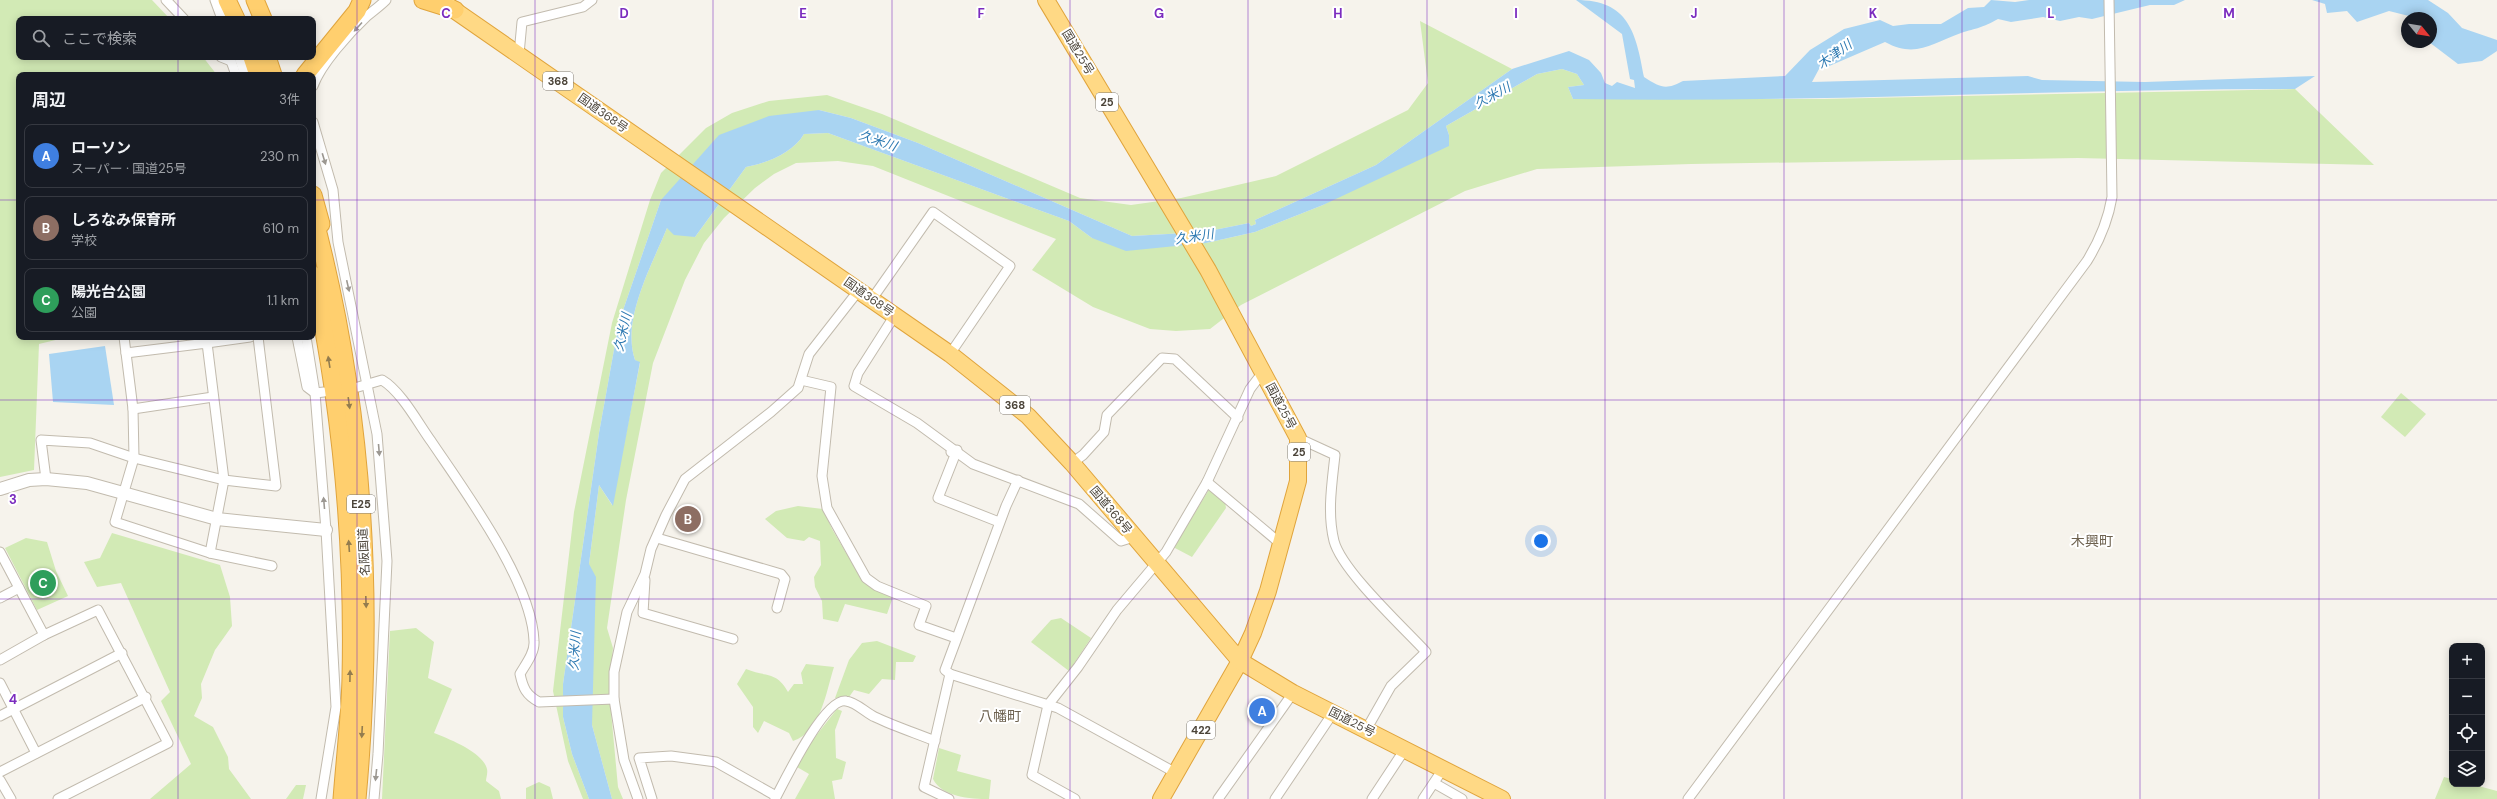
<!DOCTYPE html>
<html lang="ja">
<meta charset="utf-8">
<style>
body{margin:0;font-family:"DM Sans","Noto Sans JP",sans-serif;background:#242831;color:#f1f3f6}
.controls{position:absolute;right:12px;bottom:12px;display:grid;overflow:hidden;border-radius:8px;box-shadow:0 2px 10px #0003}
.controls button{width:36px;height:36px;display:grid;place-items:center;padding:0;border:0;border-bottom:1px solid #363941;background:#171b24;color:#f1f3f6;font:20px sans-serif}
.compass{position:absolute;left:2401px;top:12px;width:36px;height:36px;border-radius:50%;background:#171b24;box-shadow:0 2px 10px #0003;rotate:120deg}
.you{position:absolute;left:1541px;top:541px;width:14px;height:14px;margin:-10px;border:3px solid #fff;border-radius:50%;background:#1a73e8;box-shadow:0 0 0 6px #1a73e833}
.badge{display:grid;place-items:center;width:26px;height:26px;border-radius:50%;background:#0b8043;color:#fff;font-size:13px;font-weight:700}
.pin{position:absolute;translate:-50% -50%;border:2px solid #fff;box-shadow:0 1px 4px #0006}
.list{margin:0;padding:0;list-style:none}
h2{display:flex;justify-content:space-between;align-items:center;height:52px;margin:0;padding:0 16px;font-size:17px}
h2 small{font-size:13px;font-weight:400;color:#9ea1a6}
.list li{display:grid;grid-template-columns:26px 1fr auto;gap:12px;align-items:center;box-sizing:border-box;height:64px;margin:0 8px 8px;padding:0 8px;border:1px solid #363941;border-radius:8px}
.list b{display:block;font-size:15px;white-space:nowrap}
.list p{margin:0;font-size:13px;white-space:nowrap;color:#9ea1a6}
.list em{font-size:13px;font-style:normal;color:#9ea1a6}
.icon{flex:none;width:22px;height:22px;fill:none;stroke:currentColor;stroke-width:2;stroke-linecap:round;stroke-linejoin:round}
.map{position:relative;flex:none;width:2497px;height:799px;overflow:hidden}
.search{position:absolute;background:#171b24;box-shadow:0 2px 10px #0003;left:16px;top:16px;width:300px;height:44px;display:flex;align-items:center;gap:10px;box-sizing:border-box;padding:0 14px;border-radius:8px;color:#9ea1a6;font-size:15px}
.panel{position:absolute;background:#171b24;box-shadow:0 2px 10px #0003;left:16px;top:72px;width:300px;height:268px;border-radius:8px}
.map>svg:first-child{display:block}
.green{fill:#d2eab5}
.water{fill:#a9d4f2}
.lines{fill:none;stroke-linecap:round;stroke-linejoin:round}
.minor-casing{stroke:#c2bbae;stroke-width:11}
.tertiary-casing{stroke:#c2bbae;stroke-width:14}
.trunk-casing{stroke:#e0a43c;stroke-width:18}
.motorway-casing{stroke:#e0a43c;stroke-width:19}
.minor{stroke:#fff;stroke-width:9}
.tertiary{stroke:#fff;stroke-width:12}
.trunk{stroke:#ffd985;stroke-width:16}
.motorway{stroke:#ffcf6e;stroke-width:17}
.oneway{fill:#9c9892}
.oneway2{fill:#937c4e}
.grid{fill:none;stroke:#7b2cbf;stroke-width:1;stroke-opacity:0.55}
.labels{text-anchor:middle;stroke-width:4;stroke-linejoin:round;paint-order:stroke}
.shield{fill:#fff;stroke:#817c74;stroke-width:1}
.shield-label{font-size:11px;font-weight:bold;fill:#4b4439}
.street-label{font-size:12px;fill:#4b4439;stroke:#fff}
.water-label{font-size:13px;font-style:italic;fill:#2e7ab2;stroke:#fff}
.quarter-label{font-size:14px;fill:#6e6250;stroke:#fff}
.grid-label{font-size:13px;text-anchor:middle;font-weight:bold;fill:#7b2cbf;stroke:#fff;stroke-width:4;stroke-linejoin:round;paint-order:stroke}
</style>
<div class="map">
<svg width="2497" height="799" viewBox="0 0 2497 799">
<rect width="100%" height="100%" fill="#f6f3ec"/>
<g class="green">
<path d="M0,0H152L170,19H19V57H203L217,75H19V337H68L39,344L34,470L0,477Z"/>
<path d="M1420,21L1512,69L1376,165L1255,220L1256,224L1251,226L1249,223L1204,232L1132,236L918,143L851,118L819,110L661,200L619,322L599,433L563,684V717L572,754L589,799H583L568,761L553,691L574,512L612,323L650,200L661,173L706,128L732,113L769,101L827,95L882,114L1080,198L1131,205L1181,198L1276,176L1408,110L1428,83Z"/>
<path d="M1562,69L1577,74L1584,85L1568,87L1573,99H1822L2295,89L2374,165L2078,158L1691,164L1537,169L1465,191L1241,305L1210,329L1176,331L1150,329L1093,307L1032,270L1056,239L873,166L838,161L796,163L774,174L755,188L724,218L704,243L685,280L653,363L626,500L607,628L613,648L609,690L618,787L623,799H612L592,725L589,564L599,485L612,505L640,363L635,360C621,320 652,265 667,228L695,237L746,167C767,163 793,153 804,134L828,133L1069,221L1092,238L1206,243L1255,232L1323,205L1449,135L1446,126L1537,74Z"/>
<path d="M2401,393L2426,414L2405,437L2381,417Z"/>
<path d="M1210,488L1225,502L1226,508L1192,557L1175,548V545Z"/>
<path d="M798,506L823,509L832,529L862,580L893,597L887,614L845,604L838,622L823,619L822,601L815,587L814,577L821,565L820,541L809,537L804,541L787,538L765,519L776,511Z"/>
<path d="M112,533L220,565L230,597L232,626L215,650L201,684L202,698L194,716L213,727L228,757L229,769L251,799H150L191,764L161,701L170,692L121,583L97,587L84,562L100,558Z"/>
<path d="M26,538L47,542L56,571L68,596L37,610L5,548Z"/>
<path d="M1061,618L1091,638L1069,671L1031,642L1051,620Z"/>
<path d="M416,628L434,642L428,678L452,689L434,733C449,739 483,752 487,769C488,773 486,778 486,781L499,791L501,799H382L390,631Z"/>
<path d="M877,641L916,656L913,662H896L895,680L882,679L869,694L854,690L849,697L835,698L849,660L862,643Z"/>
<path d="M806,664L834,667C826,692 821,732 793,741L789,733L764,721L758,733L753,727V707L737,684L746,669C765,677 777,671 788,692L794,684H803L801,673Z"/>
<path d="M837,709L842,711L835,730L836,758L846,762L842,779L832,781L835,799H795L809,774L797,767L811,742Z"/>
<path d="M939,748L961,755L957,771L991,780L989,799C970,799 942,797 933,779Z"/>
<path d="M2444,777L2452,779V784H2471L2497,791V799H2435Z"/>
<path d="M539,782L550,787L553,799H526V788Z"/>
<path d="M296,785H306L303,799H286Z"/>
</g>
<g class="water">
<path d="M1576,0C1629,0 1636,33 1644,77C1661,88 1666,90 1683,81L1785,76L1810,50L1844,29L1880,20L1893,26L1909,24H1941L1968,8L1984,7L1991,0L2015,2L2029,0H2185L2174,5H2150L2092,19L2079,17L2060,21L2043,17L2011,22L1998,19C1982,28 1977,28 1961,33C1932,43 1916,59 1885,42L1827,67L1819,69L1812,82L2028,76L2042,80L2145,82L2315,76L2295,89C2054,89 1814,103 1573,99L1568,87L1584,85L1577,74L1562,69L1537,74L1446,126L1449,135V146L1323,205L1255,232L1206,243L1126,251L1092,238L1069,221L828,133L804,134C793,153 767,163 746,167L695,237L674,235L667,228C652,265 621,320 635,360L640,362L613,506L599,485L589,564L596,577L592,725L612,799H589L572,754L563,717V684L599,433L619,322L661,200L719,135L769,116L819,110L851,118L918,143L1132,236L1204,232L1249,223L1251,226L1256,224L1255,220L1376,165L1512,69L1569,51L1589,60L1601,73L1605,83L1612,86L1617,82L1635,88L1634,80L1630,79L1622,34Z"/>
<path d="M2312,0H2428L2448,13L2462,28L2497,40V51L2482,61L2458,64L2429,42H2431V18H2417L2389,11L2357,22L2347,11L2327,13L2325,4Z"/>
<path d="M105,346L114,405L53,402L49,354Z"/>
</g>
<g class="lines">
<defs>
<g id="minor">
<path d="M166,0L184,19"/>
<path d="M215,0L222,19"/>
<path d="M519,54L522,22L583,7L592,0"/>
<path d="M221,57L231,61L229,57"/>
<path d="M239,57L245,75"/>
<path d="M231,61L236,75"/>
<path d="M313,86C321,64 349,33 367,16C373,11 380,6 386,0"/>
<path d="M313,122L333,190L338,242L377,434L387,561L378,754L374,799"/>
<path d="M872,299L933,212L1010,266L950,354"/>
<path d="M895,315L858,373L854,386L917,423L973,464L1079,504L1121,541L1134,537"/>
<path d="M124,337L133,409L134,458L115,522L210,553L272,566"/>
<path d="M297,337L307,387L315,393L324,392"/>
<path d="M306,337L315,393L326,530L336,707L321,799"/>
<path d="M207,343L250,337"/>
<path d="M126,353L207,343L224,480L210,553"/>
<path d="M801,380L831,387L822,476L827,508L866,578L877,586L926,606L919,625L956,638"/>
<path d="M358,387L382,380C401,391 418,423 431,441C464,490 532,582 534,641C535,653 525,665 520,674C523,688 526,695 539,702L614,699"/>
<path d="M133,409L213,397"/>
<path d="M1298,438L1335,455C1332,483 1327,513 1334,541C1342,571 1403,627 1426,652L1391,686L1366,730"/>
<path d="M951,452L957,450L938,498L999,522"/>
<path d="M1072,463L1083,455L1104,432L1107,415L1162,358L1175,359L1238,418"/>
<path d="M46,479L41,440L90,443L134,458L224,480L276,486L258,337"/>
<path d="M1207,482L1281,544"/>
<path d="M657,538L781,574L785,579L777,608"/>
<path d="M0,552L44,635L98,610L168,743L58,799"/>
<path d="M645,580L643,613L733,639"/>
<path d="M0,598L19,588"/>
<path d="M0,660L44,635"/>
<path d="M950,674L1058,708L1176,773"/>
<path d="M0,683L36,753"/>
<path d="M0,716L122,653"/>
<path d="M0,772L146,697"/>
<path d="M0,780L11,799"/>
<path d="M1434,783L1462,799"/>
<path d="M638,799L624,760L614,699V672L627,612L645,574L651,549L666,515L685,479L771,412L798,388L809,354L859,290"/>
<path d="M652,799L639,758L671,756L716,762L776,796"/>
<path d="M775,799C784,782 825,697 846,701C856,702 866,713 875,717C894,726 915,733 935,741"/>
<path d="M949,799L924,787L950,674L945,670L1006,506L1018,480"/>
<path d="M1075,799L1032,775L1048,705L1078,667L1117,610L1166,552L1207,482L1250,389L1263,372"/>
<path d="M1218,799L1293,693"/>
<path d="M1275,799L1333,713"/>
<path d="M1372,799L1405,749"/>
<path d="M1423,799L1443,769"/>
<path d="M1688,799L2087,261C2100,240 2108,221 2112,197L2109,0"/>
</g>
<path id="tertiary" d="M0,489L29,480L46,479L87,483L217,519L326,530"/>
<g id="trunk">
<path d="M1046,0L1208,270L1298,438V481L1268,591L1253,633L1240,661L1161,799"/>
<path d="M444,3L950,354L1028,416L1072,463L1240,661L1293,693L1502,799"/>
</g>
<g id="motorway">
<path d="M227,0L236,19"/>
<path d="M255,0L263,19"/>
<path d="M423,0L455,10"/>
<path d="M252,57L258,75"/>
<path d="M267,57L273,75"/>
<path d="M305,75L357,11L362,0"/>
<path d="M313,195L321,224"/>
<path d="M313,214C364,404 375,603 357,799"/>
<path d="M313,275C341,407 354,543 351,678C350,718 345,759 342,799"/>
</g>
</defs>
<use href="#minor" class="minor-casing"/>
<use href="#tertiary" class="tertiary-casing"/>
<use href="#trunk" class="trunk-casing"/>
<use href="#motorway" class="motorway-casing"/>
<use href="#minor" class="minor"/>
<use href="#tertiary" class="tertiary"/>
<use href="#trunk" class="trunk"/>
<use href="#motorway" class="motorway"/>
</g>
<defs><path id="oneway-solid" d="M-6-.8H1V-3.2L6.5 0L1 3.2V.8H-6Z"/></defs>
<g class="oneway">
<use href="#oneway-solid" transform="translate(358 27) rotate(132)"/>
<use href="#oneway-solid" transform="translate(324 159) rotate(73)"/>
<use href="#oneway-solid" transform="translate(348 286) rotate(77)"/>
<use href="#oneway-solid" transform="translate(379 450) rotate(85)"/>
<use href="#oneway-solid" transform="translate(324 503) rotate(-95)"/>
<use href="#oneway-solid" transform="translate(376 775) rotate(96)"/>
</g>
<g class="oneway2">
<use href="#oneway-solid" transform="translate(329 362) rotate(-99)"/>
<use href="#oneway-solid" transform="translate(349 403) rotate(82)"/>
<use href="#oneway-solid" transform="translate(349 546) rotate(-94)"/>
<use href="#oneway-solid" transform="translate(366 602) rotate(88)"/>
<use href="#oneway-solid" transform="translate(350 676) rotate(-89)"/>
<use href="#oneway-solid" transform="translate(362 732) rotate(93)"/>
</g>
<path class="grid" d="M178,0V19M357,0V799M535,0V799M713,0V799M892,0V799M1070,0V799M1248,0V799M1427,0V799M1605,0V799M1784,0V799M1962,0V799M2140,0V799M2319,0V799M178,57V75M0,200H19M313,200H2497M178,337V799M0,400H2497M0,599H2497"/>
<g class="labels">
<g class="shield">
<rect x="543" y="72" width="30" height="18" rx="3"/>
<rect x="1096" y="93" width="22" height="18" rx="3"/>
<rect x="1000" y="396" width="30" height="18" rx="3"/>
<rect x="1288" y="443" width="22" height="18" rx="3"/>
<rect x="347" y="495" width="28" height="18" rx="3"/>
<rect x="1187" y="721" width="28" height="18" rx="3"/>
</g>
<g class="shield-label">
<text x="558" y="85">368</text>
<text x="1107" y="106">25</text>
<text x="1015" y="409">368</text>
<text x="1299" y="456">25</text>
<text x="361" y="508">E25</text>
<text x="1201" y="734">422</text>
</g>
<g class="street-label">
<text transform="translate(1078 52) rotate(59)" y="4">国道25号</text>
<text transform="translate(603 113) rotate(35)" y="4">国道368号</text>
<text transform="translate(869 297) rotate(35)" y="4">国道368号</text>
<text transform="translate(1281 406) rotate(62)" y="4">国道25号</text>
<text transform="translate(1111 510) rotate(50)" y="4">国道368号</text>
<text transform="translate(364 552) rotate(-93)" y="4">名阪国道</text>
<text transform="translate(1352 722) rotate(27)" y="4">国道25号</text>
</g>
<g class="water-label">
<text transform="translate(1834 54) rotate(-36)" y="5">木津川</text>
<text transform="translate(1492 95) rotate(-29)" y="5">久米川</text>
<text transform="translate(878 140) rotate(19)" y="5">久米川</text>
<text transform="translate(1194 236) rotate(-8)" y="5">久米川</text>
<text transform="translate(622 332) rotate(-77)" y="5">久米川</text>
<text transform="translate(574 651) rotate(-86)" y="5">久米川</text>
</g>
<g class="quarter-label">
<text x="2092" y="546">木興町</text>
<text x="1000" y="721">八幡町</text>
</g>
</g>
<g class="grid-label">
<text x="446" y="18">C</text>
<text x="624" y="18">D</text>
<text x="803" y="18">E</text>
<text x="981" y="18">F</text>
<text x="1159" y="18">G</text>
<text x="1338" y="18">H</text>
<text x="1516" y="18">I</text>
<text x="1694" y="18">J</text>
<text x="1873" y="18">K</text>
<text x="2051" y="18">L</text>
<text x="2229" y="18">M</text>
<text x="13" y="504">3</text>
<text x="13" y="704">4</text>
</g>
</svg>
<div class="controls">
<button>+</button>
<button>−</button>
<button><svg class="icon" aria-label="locate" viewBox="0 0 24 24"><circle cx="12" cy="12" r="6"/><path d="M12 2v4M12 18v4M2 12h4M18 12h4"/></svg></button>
<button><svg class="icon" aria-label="layers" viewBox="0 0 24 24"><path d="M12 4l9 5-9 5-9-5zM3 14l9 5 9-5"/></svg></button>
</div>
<svg class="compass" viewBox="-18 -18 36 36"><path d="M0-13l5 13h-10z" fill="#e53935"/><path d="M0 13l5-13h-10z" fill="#9ea1a6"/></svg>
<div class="you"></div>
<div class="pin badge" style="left:1262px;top:711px;background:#3f7fe0">A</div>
<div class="pin badge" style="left:688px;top:519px;background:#8d6e63">B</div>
<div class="pin badge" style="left:43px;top:583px;background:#2e9e5b">C</div>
<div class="search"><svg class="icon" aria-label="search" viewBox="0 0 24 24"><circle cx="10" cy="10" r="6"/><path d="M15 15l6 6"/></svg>ここで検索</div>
<section class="panel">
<h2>周辺<small>3件</small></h2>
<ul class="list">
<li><span class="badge" style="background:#3f7fe0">A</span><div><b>ローソン</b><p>スーパー · 国道25号</p></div><em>230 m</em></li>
<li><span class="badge" style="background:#8d6e63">B</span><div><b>しろなみ保育所</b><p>学校</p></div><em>610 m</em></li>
<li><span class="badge" style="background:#2e9e5b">C</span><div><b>陽光台公園</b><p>公園</p></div><em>1.1 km</em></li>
</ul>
</section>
</div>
